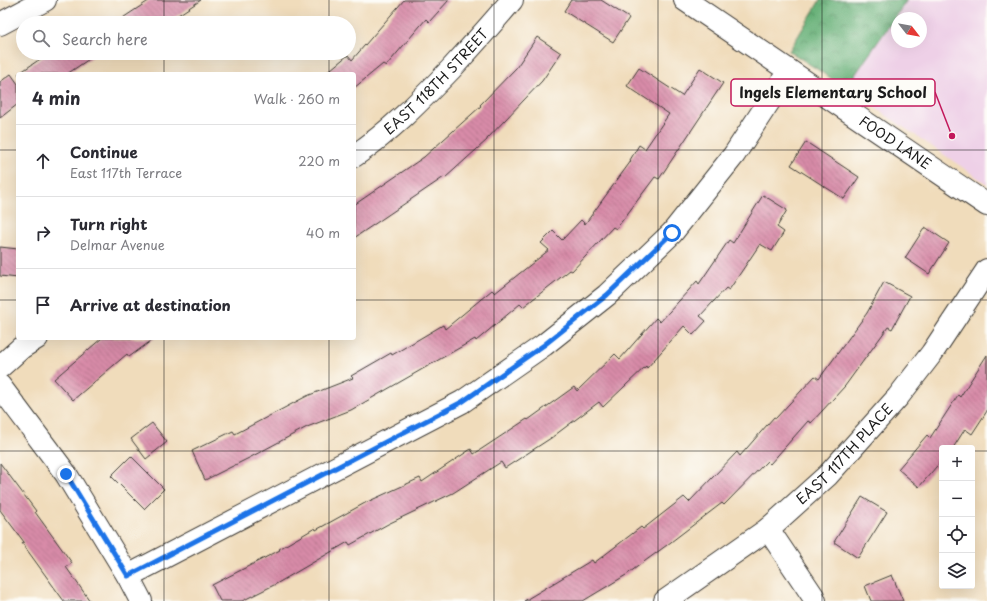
<!DOCTYPE html>
<meta charset="utf-8">
<style>
body{margin:0;font-family:"Playpen Sans",sans-serif;background:#f2f2f3;color:#2b2b33}
.controls{position:absolute;right:12px;bottom:12px;display:grid;overflow:hidden;border-radius:4px;box-shadow:0 4px 16px #0002}
.controls button{width:36px;height:36px;display:grid;place-items:center;padding:0;border:0;border-bottom:1px solid #e1e1e2;background:#fff;color:#2b2b33;font:20px sans-serif}
.compass{position:absolute;left:891px;top:12px;width:36px;height:36px;border-radius:50%;background:#fff;box-shadow:0 4px 16px #0002;rotate:121deg}
.stop{position:absolute;width:12px;height:12px;margin:-9px;border:3px solid #1a73e8;border-radius:50%;background:#fff}
.stop.end{background:#1a73e8;border-color:#fff;box-shadow:0 1px 4px #0008}
.list{margin:0;padding:0;list-style:none}
h2{display:flex;justify-content:space-between;align-items:center;height:52px;margin:0;padding:0 16px;font-size:17px}
h2 small{font-size:13px;font-weight:400;color:#7c7c81}
.list li{display:grid;grid-template-columns:26px 1fr auto;gap:12px;align-items:center;box-sizing:border-box;height:72px;padding:0 16px;border-top:1px solid #e1e1e2}
.list b{display:block;font-size:15px;white-space:nowrap}
.list p{margin:0;font-size:13px;white-space:nowrap;color:#7c7c81}
.list em{font-size:13px;font-style:normal;color:#7c7c81}
.icon{flex:none;width:22px;height:22px;fill:none;stroke:currentColor;stroke-width:2;stroke-linecap:round;stroke-linejoin:round}
.map{position:relative;flex:none;width:987px;height:601px;overflow:hidden}
.search{position:absolute;background:#fff;box-shadow:0 4px 16px #0002;left:16px;top:16px;width:340px;height:44px;display:flex;align-items:center;gap:10px;box-sizing:border-box;padding:0 14px;border-radius:22px;color:#7c7c81;font-size:15px}
.panel{position:absolute;background:#fff;box-shadow:0 4px 16px #0002;left:16px;top:72px;width:340px;height:268px;border-radius:4px}
.map>svg:first-child{display:block}
.built{fill:#eed0e7;fill-rule:evenodd}
.forest{fill:url(#forest-crowns);stroke:#41664a}
.building{fill:url(#building-back-hatch)}
.lines{fill:none;stroke-linecap:round;stroke-linejoin:round}
.minor-casing{stroke:#3c3934;stroke-width:24}
.minor{stroke:#fff;stroke-width:22}
.route{stroke:#1a73e8;stroke-width:5}
.grid{fill:none;stroke:#1c1c1c;stroke-width:1;stroke-opacity:0.55}
.labels{text-anchor:middle;stroke-width:3;stroke-linejoin:round;paint-order:stroke}
.street-label{font-size:14px;fill:#1c1c1c;stroke:#fdfcf7}
.leader{fill:none;stroke:#c2185b;stroke-width:1.5}
.callout-dot{fill:#c2185b;stroke:#fdfcf7;stroke-width:1.5}
.callout{fill:#fdfcf7;stroke:#c2185b;stroke-width:1.5}
.callout-label{font-size:15px;text-anchor:middle;font-weight:bold;fill:#1c1c1c}
</style>
<div class="map">
<svg width="987" height="601" viewBox="0 0 987 601">
<defs>
<pattern id="forest-crowns" width="20" height="18" patternUnits="userSpaceOnUse"><rect width="20" height="18" fill="#66b077"/><path d="M2 6a3 3 0 1 1 6 0M12 15a3 3 0 1 1 6 0" fill="none" stroke="#538e61"/></pattern>
<pattern id="building-back-hatch" width="6" height="6" patternUnits="userSpaceOnUse"><rect width="6" height="6" fill="#d88ba8"/><path d="M-1 5l2 2M0 0l6 6M5-1l2 2" fill="none" stroke="#ae7188"/></pattern>
</defs>
<rect width="100%" height="100%" fill="#fdfcf7"/>
<filter id="ink" filterUnits="userSpaceOnUse"><feTurbulence type="fractalNoise" baseFrequency=".025" numOctaves="2"/><feDisplacementMap in="SourceGraphic" scale="8" xChannelSelector="R" yChannelSelector="G"/><feConvolveMatrix kernelMatrix="1 2 1 2 8 2 1 2 1" color-interpolation-filters="sRGB"/></filter>
<filter id="wash" filterUnits="userSpaceOnUse"><feTurbulence type="fractalNoise" baseFrequency=".012" numOctaves="4" result="noise"/><feDisplacementMap in="SourceGraphic" scale="16" xChannelSelector="R" yChannelSelector="G"/><feGaussianBlur stdDeviation="0.9" result="paint"/><feColorMatrix in="noise" values="0 0 0 0 0 0 0 0 0 0 0 0 0 0 0 0 0 1.4 0 .05"/><feComposite in="paint" operator="in"/></filter>
<g filter="url(#wash)">
<rect width="100%" height="100%" fill="#f0dcbb"/>
<path class="built" d="M907,0H987V184L846,88ZM897,18H921V42H897Z"/>
<path class="forest" d="M820,0H907L846,88L789,51Z"/>
<g id="blocks">
<g class="building">
<path d="M150,0H201L166,23H115Z"/>
<path d="M404,0H449L429,22L426,19L386,66L383,64L354,88V74H325L348,55L352,60Z"/>
<path d="M571,0H601L629,18L613,42L564,11Z"/>
<path d="M537,37L561,53L542,81L487,139V140L445,178L444,177L354,238V205L424,157L481,106L480,105L516,68Z"/>
<path d="M49,53H98L67,74H18Z"/>
<path d="M639,68L682,96L700,68L723,83L659,179L655,177L616,229L613,227L572,271L570,270L523,307L520,304L476,341L475,339L351,410L307,427L249,458L205,480L192,451L233,431L235,434L307,396L353,378L351,376L391,353L392,355L443,325L445,329L492,290L495,293L549,250L541,243L553,231L562,240L581,220L585,224L631,161L630,160L639,145L645,149L669,114L627,86Z"/>
<path d="M11,74L18,84V104L0,118V82Z"/>
<path d="M806,142L859,177L844,199L791,165Z"/>
<path d="M763,195L787,210L777,227L784,232L772,251L760,244L729,290L726,288L700,316L706,321L693,335L684,326L647,368L646,366L603,407L599,402L551,438L505,468L501,462L453,493L388,524L350,545L348,542L276,584L242,601H220L212,585L280,550L279,549L315,528L316,530L365,503L420,478L422,482L471,449L474,454L527,419L528,420L574,387L577,391L615,354L620,359L656,318L660,322L697,281L699,284L729,240L733,243Z"/>
<path d="M925,227L949,243L929,274L905,258Z"/>
<path d="M0,247L18,249V278L0,276Z"/>
<path d="M884,282L910,296L892,329L888,327L845,386L811,423L808,421L770,464L767,461L724,505L722,503L667,545L626,575L583,601H524L592,560L594,563L641,527L643,529L684,497L689,502L737,452L740,456L774,417L776,418L815,376L819,379L867,313Z"/>
<path d="M102,338H155L129,357L127,354L73,400L54,379Z"/>
<path d="M987,355V411L972,434L965,429L953,448H942V460L919,487L898,469L927,435L930,438L958,395L960,397Z"/>
<path d="M152,423L167,442L146,459L131,439Z"/>
<path d="M131,456L164,489L144,509L111,476Z"/>
<path d="M0,463L36,511L35,512L72,563L66,567L90,601H64L22,543L24,542L0,510Z"/>
<path d="M862,497L887,512L858,558L834,542Z"/>
<path d="M892,575L903,601H871L865,586Z"/>
</g>
</g>
</g>
<g filter="url(#ink)">
<use href="#blocks" fill-opacity="0" stroke="#3c3934" stroke-width="1"/>
<g class="lines">
<defs>
<g id="minor">
<path id="s1" d="M685,0L987,205"/>
<path d="M0,24L45,0"/>
<path id="s2" d="M354,156C390,132 421,100 451,69C472,46 492,24 512,0"/>
<path d="M0,367L21,348L37,338"/>
<path d="M0,386L66,474L128,576L141,601"/>
<path d="M768,529L813,596L815,601"/>
<path d="M128,576L462,402L544,345L607,295L672,233L734,155L789,71"/>
<path id="s3" d="M665,601L768,529L828,475L898,397L932,353L987,270"/>
</g>
</defs>
<use href="#minor" class="minor-casing"/>
<use href="#minor" class="minor"/>
</g>
</g>
<g class="lines" filter="url(#ink)">
<path class="route" d="M66,474L128,576L462,402L544,345L607,295L672,233"/>
</g>
<path class="grid" d="M164,0V23M329,0V23M494,0V601M658,0V601M822,0V601M164,53V74M329,53V74M0,150H18M354,150H987M0,300H18M354,300H987M164,338V601M329,338V601M0,451H942M972,451H987"/>
<g class="labels">
<g class="street-label">
<text dy="5" stroke="none"><textPath href="#s2" startOffset="111">EAST 118TH STREET</textPath></text>
<text dy="5" stroke="none"><textPath href="#s1" startOffset="254">FOOD LANE</textPath></text>
<text dy="5" stroke="none"><textPath href="#s3" startOffset="233">EAST 117TH PLACE</textPath></text>
</g>
</g>
<path class="leader" d="M952 136L935 92"/>
<circle class="callout-dot" cx="952" cy="136" r="4"/>
<rect class="callout" x="731" y="79" width="204" height="27" rx="4"/>
<g class="callout-label">
<text x="833" y="98">Ingels Elementary School</text>
</g>
</svg>
<div class="controls">
<button>+</button>
<button>−</button>
<button><svg class="icon" aria-label="locate" viewBox="0 0 24 24"><circle cx="12" cy="12" r="6"/><path d="M12 2v4M12 18v4M2 12h4M18 12h4"/></svg></button>
<button><svg class="icon" aria-label="layers" viewBox="0 0 24 24"><path d="M12 4l9 5-9 5-9-5zM3 14l9 5 9-5"/></svg></button>
</div>
<svg class="compass" viewBox="-18 -18 36 36"><path d="M0-13l5 13h-10z" fill="#e53935"/><path d="M0 13l5-13h-10z" fill="#7c7c81"/></svg>
<div class="stop" style="left:672px;top:233px"></div>
<div class="stop end" style="left:66px;top:474px"></div>
<div class="search"><svg class="icon" aria-label="search" viewBox="0 0 24 24"><circle cx="10" cy="10" r="6"/><path d="M15 15l6 6"/></svg>Search here</div>
<section class="panel">
<h2>4 min<small>Walk · 260 m</small></h2>
<ul class="list">
<li><svg class="icon" aria-label="ahead" viewBox="0 0 24 24"><path d="M12 20V5M6 11l6-6 6 6"/></svg><div><b>Continue</b><p>East 117th Terrace</p></div><em>220 m</em></li>
<li><svg class="icon" aria-label="right" viewBox="0 0 24 24"><path d="M7 20v-9h11M14 6l5 5-5 5"/></svg><div><b>Turn right</b><p>Delmar Avenue</p></div><em>40 m</em></li>
<li><svg class="icon" aria-label="arrive" viewBox="0 0 24 24"><path d="M6 21V4h12l-3 4 3 4H6"/></svg><div><b>Arrive at destination</b></div></li>
</ul>
</section>
</div>
